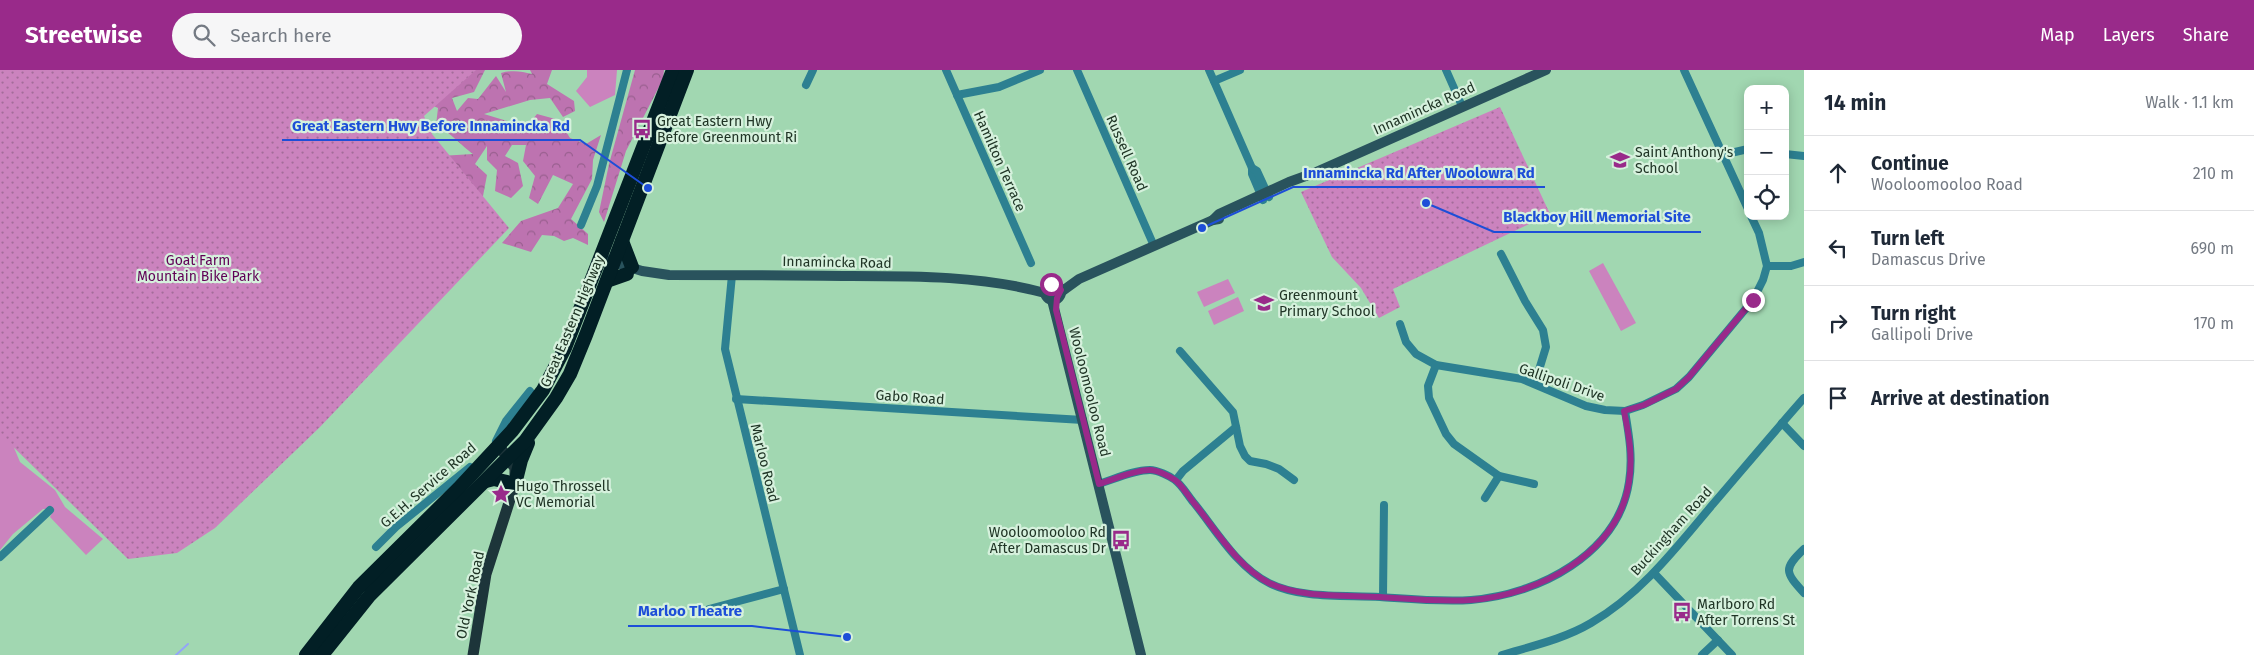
<!DOCTYPE html>
<meta charset="utf-8">
<style>
body{margin:0;font-family:"Fira Sans",sans-serif;background:#f6f6f7;color:#1f2937}
.controls{position:absolute;right:15px;top:15px;display:grid;overflow:hidden;border-radius:10px;box-shadow:0 2px 12px #0003}
.controls button{width:45px;height:45px;display:grid;place-items:center;padding:0;border:0;border-bottom:1px solid #e0e1e3;background:#fff;color:#1f2937;font:25px sans-serif}
.stop{position:absolute;width:15px;height:15px;margin:-11px;border:4px solid #992a8a;border-radius:50%;background:#fff}
.stop.end{background:#992a8a;border-color:#fff;box-shadow:0 1px 5px #0008}
.list{margin:0;padding:0;list-style:none}
h2{display:flex;justify-content:space-between;align-items:center;height:65px;margin:0;padding:0 20px;font-size:21px}
h2 small{font-size:16px;font-weight:400;color:#747a83}
.list li{display:grid;grid-template-columns:32px 1fr auto;gap:15px;align-items:center;box-sizing:border-box;height:75px;padding:0 20px;border-top:1px solid #e0e1e3}
.list b{display:block;font-size:19px;white-space:nowrap}
.list p{margin:0;font-size:16px;white-space:nowrap;color:#747a83}
.list em{font-size:16px;font-style:normal;color:#747a83}
.icon{flex:none;width:28px;height:28px;fill:none;stroke:currentColor;stroke-width:2;stroke-linecap:round;stroke-linejoin:round}
.map{position:relative;flex:none;width:1804px;height:585px;overflow:hidden}
header{display:flex;align-items:center;gap:30px;box-sizing:border-box;height:70px;padding:0 25px;background:#992a8a;color:#fff}
header strong{font-size:24px}
nav{display:flex;gap:28px;margin-inline-start:auto;font-size:18px}
.search{width:350px;height:45px;background:#f6f6f7;display:flex;align-items:center;gap:12px;box-sizing:border-box;padding:0 18px;border-radius:28px;color:#747a83;font-size:19px}
main{display:flex}
aside{flex:1;background:#fff}
.map>svg:first-child{display:block}
.grass{fill:#cb83be}
.forest{fill:url(#forest-crowns)}
.park{fill:url(#park-dots)}
.lines{fill:none;stroke-linecap:round;stroke-linejoin:round}
.stream{stroke:#93a5f8;stroke-width:2}
.street{stroke:#2d8091;stroke-width:8}
.secondary{stroke:#29535d;stroke-width:10}
.primary{stroke:#1d353a;stroke-width:11}
.highway{stroke:#021f25;stroke-width:14}
.route{stroke:#992a8a;stroke-width:6}
.labels{text-anchor:middle;stroke-width:4.5;stroke-linejoin:round;paint-order:stroke}
.street-label{font-size:14px;fill:#203526;stroke:#d6f1dd}
.poi-label{font-size:14px;fill:#203526;stroke:#d6f1dd;text-anchor:start}
.park-label{font-size:14px;fill:#600056;stroke:#d6f1dd}
.leader{fill:none;stroke:#1d4ed8;stroke-width:2}
.callout-dot{fill:#1d4ed8;stroke:#d6f1dd;stroke-width:2}
.callout-label{font-size:15px;text-anchor:middle;font-weight:bold;fill:#1d4ed8;stroke:#d6f1dd;stroke-width:4.5;stroke-linejoin:round;paint-order:stroke}
</style>
<header>
<strong>Streetwise</strong>
<div class="search"><svg class="icon" aria-label="search" viewBox="0 0 24 24"><circle cx="10" cy="10" r="6"/><path d="M15 15l6 6"/></svg>Search here</div>
<nav><a>Map</a><a>Layers</a><a>Share</a></nav>
</header>
<main>
<div class="map">
<svg width="1804" height="585" viewBox="0 0 1804 585">
<defs>
<pattern id="forest-crowns" width="20" height="18" patternUnits="userSpaceOnUse" patternTransform="scale(1.25)"><rect width="20" height="18" fill="#bd73b0"/><path d="M2 6a3 3 0 1 1 6 0M12 15a3 3 0 1 1 6 0" fill="none" stroke="#995f8f"/></pattern>
<pattern id="park-dots" width="8" height="8" patternUnits="userSpaceOnUse" patternTransform="scale(1.25)"><rect width="8" height="8" fill="#cb83be"/><path d="M2 2h.1M6 6h.1" fill="none" stroke="#a46c9a" stroke-width="1.8" stroke-linecap="round"/></pattern>
</defs>
<rect width="100%" height="100%" fill="#a1d7b1"/>
<g class="grass">
<path d="M587,0H617L615,25L590,37L576,21L587,7Z"/>
<path d="M1603,193L1636,253L1621,261L1589,201Z"/>
<path d="M1228,209L1235,223L1204,237L1197,222Z"/>
<path d="M1238,227L1244,241L1214,255L1208,241Z"/>
<path d="M0,318L7,361L20,392L55,420L65,437L103,469L86,485L50,447L54,439H43L13,464L0,480Z"/>
</g>
<g class="forest">
<path d="M453,0H485L474,22L452,28L457,41L468,28L478,29L496,6L506,22L501,3C512,0 521,1 532,4L530,0H552L547,14L574,31L575,41L563,47L550,28L530,30L484,44L507,51L514,62L528,55L537,44L559,50L570,68L586,74L601,65L593,90L592,109L571,149L588,164V175L573,168L564,171L554,166L542,165L531,182L502,173L521,151L558,138L573,114L553,105L538,134L529,128L535,106L523,91L526,75H512L505,86L518,93L523,116L511,128L495,121L497,100L487,90V76L475,94L487,105L483,126L472,143L487,150L486,164L463,180L443,151L432,150L405,107L371,71L352,74L329,64L326,52C352,43 373,40 400,41L415,3L431,8L423,23L429,33L412,52C424,83 425,92 455,109L440,86L473,84C463,77 445,58 436,55L438,38L431,35L440,5Z"/>
<path d="M635,0H664L663,9L626,81L604,152L599,142L609,94Z"/>
</g>
<g class="park">
<path d="M0,0H476L424,46L432,64L509,158L320,357L215,458L177,483L128,489L0,364Z"/>
<path d="M1500,37L1550,144L1393,219L1400,237L1379,248L1361,218L1332,187L1301,122Z"/>
</g>
<g class="lines">
<path class="stream" d="M176,585L188,574"/>
<g class="street">
<path d="M946,0L1031,193"/>
<path d="M1077,0L1154,176"/>
<path d="M1209,0L1252,98V104L1263,130"/>
<path d="M1446,0L1462,36"/>
<path d="M1684,0L1748,139"/>
<path d="M1214,11L1240,0"/>
<path d="M806,15L813,0"/>
<path d="M957,25L999,17L1040,0"/>
<path d="M1785,84L1804,86"/>
<path d="M1722,85L1748,79"/>
<path d="M1252,98L1257,101L1269,127"/>
<path d="M581,155L597,116L627,0"/>
<path d="M1501,184L1525,231L1543,260L1546,277L1535,313"/>
<path d="M1767,196H1791L1804,192"/>
<path d="M732,205L725,279L800,585"/>
<path d="M1400,254L1406,272L1416,284L1436,295L1522,309L1586,336L1605,340L1625,341L1643,335L1676,319L1689,307L1753,230L1763,210L1767,196L1759,163L1751,146"/>
<path d="M1180,281L1233,342L1240,376L1245,386L1250,391L1266,394L1279,399L1294,410"/>
<path d="M1436,295L1428,316L1429,328L1446,364L1454,374L1499,406L1534,414"/>
<path d="M736,329L1083,350"/>
<path d="M1782,353L1804,376"/>
<path d="M496,371L506,351L530,321"/>
<path d="M1176,410L1183,401L1236,357"/>
<path d="M1099,414C1115,409 1134,400 1150,400C1157,400 1170,406 1175,410C1182,415 1188,426 1194,433C1216,460 1237,497 1269,513C1301,529 1344,525 1380,527C1410,529 1441,532 1471,530C1538,525 1618,484 1629,412C1633,387 1629,365 1625,341"/>
<path d="M1485,428L1499,406"/>
<path d="M376,477L396,457L470,397"/>
<path d="M1804,479C1783,499 1785,502 1804,523"/>
<path d="M0,487L50,440"/>
<path d="M1654,503L1732,585"/>
<path d="M1383,527L1384,435"/>
<path d="M709,539L784,519"/>
<path d="M1502,585C1532,576 1564,569 1591,553C1641,524 1676,478 1713,434C1743,399 1773,363 1804,328"/>
<path d="M1702,585L1718,570"/>
</g>
<g class="secondary">
<path d="M1213,150L1219,144L1289,112L1314,103L1546,0"/>
<path d="M607,190L642,201L669,205C730,205 791,205 852,206C917,206 983,206 1045,223"/>
<circle cx="1053" cy="222" r="8"/>
<path d="M1061,222L1079,209L1213,150L1219,149"/>
<path d="M1052,230L1141,585"/>
</g>
<path class="primary" d="M473,585L486,504L515,414V398L499,376"/>
<g class="highway">
<path d="M622,171L632,197"/>
<path d="M607,211L627,204"/>
<path d="M486,411L494,409L515,414L521,390L528,373"/>
<path d="M306,585L359,517L459,418L512,361L543,320L565,278L673,0"/>
<path d="M322,585L370,525L525,371L556,328L570,304L586,265L687,0"/>
</g>
</g>
<g class="lines">
<path class="route" d="M1051,214L1058,216L1061,220L1057,228L1056,240L1099,414C1115,409 1134,400 1150,400C1157,400 1169,406 1175,410C1182,415 1188,426 1194,433C1216,460 1237,496 1269,513C1300,528 1346,525 1380,527C1410,529 1441,532 1471,530C1538,525 1618,484 1629,412C1633,387 1629,365 1624,341L1644,335L1676,319L1689,307L1753,230"/>
</g>
<defs>
<symbol id="bus-bare" viewBox="-9 -9 18 18"><path d="M-5-6H5V4H4V6H2V4H-2V6H-4V4H-5ZM-3.5-4V0h7V-4ZM-3.5 1.2v1.5H-2V1.2ZM2 1.2v1.5H3.5V1.2Z" fill="#992a8a" stroke="#d6f1dd" stroke-width="2.5" paint-order="stroke"/></symbol>
<symbol id="school-bare" viewBox="-9 -9 18 18"><path d="M0-5L7-2L0 1L-7-2ZM-4 1L0 2.5L4 1V4Q0 6-4 4Z" fill="#992a8a" stroke="#d6f1dd" stroke-width="2.5" paint-order="stroke"/></symbol>
<symbol id="sight-bare" viewBox="-9 -9 18 18"><path d="M0-6L1.8-2.2L6-1.7L2.9 1.2L3.7 5.4L0 3.3L-3.7 5.4L-2.9 1.2L-6-1.7L-1.8-2.2Z" fill="#992a8a" stroke="#d6f1dd" stroke-width="2.5" paint-order="stroke"/></symbol>
</defs>
<g fill-rule="evenodd">
<use href="#bus-bare" x="628" y="45" width="28" height="28"/>
<use href="#school-bare" x="1606" y="76" width="28" height="28"/>
<use href="#school-bare" x="1250" y="219" width="28" height="28"/>
<use href="#sight-bare" x="487" y="410" width="28" height="28"/>
<use href="#bus-bare" x="1107" y="456" width="28" height="28"/>
<use href="#bus-bare" x="1668" y="528" width="28" height="28"/>
</g>
<g class="labels">
<g class="street-label">
<text transform="translate(1424 38) rotate(-24)" y="5">Innamincka Road</text>
<text transform="translate(1127 83) rotate(66)" y="5">Russell Road</text>
<text transform="translate(1000 91) rotate(66)" y="5">Hamilton Terrace</text>
<text transform="translate(837 192) rotate(1)" y="5">Innamincka Road</text>
<text transform="translate(572 251) rotate(-67)" y="5">Great Eastern Highway</text>
<text transform="translate(1562 312) rotate(19)" y="5">Gallipoli Drive</text>
<text transform="translate(1090 322) rotate(76)" y="5">Wooloomooloo Road</text>
<text transform="translate(910 327) rotate(4)" y="5">Gabo Road</text>
<text transform="translate(765 393) rotate(76)" y="5">Marloo Road</text>
<text transform="translate(428 415) rotate(-41)" y="5">G.E.H. Service Road</text>
<text transform="translate(1671 461) rotate(-48)" y="5">Buckingham Road</text>
<text transform="translate(470 525) rotate(-78)" y="5">Old York Road</text>
</g>
<g class="poi-label">
<text x="657" y="56">Great Eastern Hwy<tspan x="657" dy="16">Before Greenmount Ri</tspan></text>
<text x="1635" y="87">Saint Anthony's<tspan x="1635" dy="16">School</tspan></text>
<text x="1279" y="230">Greenmount<tspan x="1279" dy="16">Primary School</tspan></text>
<text x="516" y="421">Hugo Throssell<tspan x="516" dy="16">VC Memorial</tspan></text>
<text x="1106" y="467" text-anchor="end">Wooloomooloo Rd<tspan x="1106" dy="16">After Damascus Dr</tspan></text>
<text x="1697" y="539">Marlboro Rd<tspan x="1697" dy="16">After Torrens St</tspan></text>
</g>
<g class="park-label">
<text x="198" y="195">Goat Farm<tspan x="198" dy="16">Mountain Bike Park</tspan></text>
</g>
</g>
<path class="leader" d="M648 118L580 70H282M1202 158L1293 117H1545M1426 133L1494 162H1701M847 567L752 556H628"/>
<g class="callout-dot">
<circle cx="648" cy="118" r="5"/>
<circle cx="1202" cy="158" r="5"/>
<circle cx="1426" cy="133" r="5"/>
<circle cx="847" cy="567" r="5"/>
</g>
<g class="callout-label">
<text x="431" y="61">Great Eastern Hwy Before Innamincka Rd</text>
<text x="1419" y="108">Innamincka Rd After Woolowra Rd</text>
<text x="1597" y="152">Blackboy Hill Memorial Site</text>
<text x="690" y="546">Marloo Theatre</text>
</g>
</svg>
<div class="controls">
<button>+</button>
<button>−</button>
<button><svg class="icon" aria-label="locate" viewBox="0 0 24 24"><circle cx="12" cy="12" r="6"/><path d="M12 2v4M12 18v4M2 12h4M18 12h4"/></svg></button>
</div>
<div class="stop" style="left:1051px;top:214px"></div>
<div class="stop end" style="left:1753px;top:230px"></div>
</div>
<aside>
<h2>14 min<small>Walk · 1.1 km</small></h2>
<ul class="list">
<li><svg class="icon" aria-label="ahead" viewBox="0 0 24 24"><path d="M12 20V5M6 11l6-6 6 6"/></svg><div><b>Continue</b><p>Wooloomooloo Road</p></div><em>210 m</em></li>
<li><svg class="icon" aria-label="left" viewBox="0 0 24 24"><path d="M17 20v-9H6M10 6l-5 5 5 5"/></svg><div><b>Turn left</b><p>Damascus Drive</p></div><em>690 m</em></li>
<li><svg class="icon" aria-label="right" viewBox="0 0 24 24"><path d="M7 20v-9h11M14 6l5 5-5 5"/></svg><div><b>Turn right</b><p>Gallipoli Drive</p></div><em>170 m</em></li>
<li><svg class="icon" aria-label="arrive" viewBox="0 0 24 24"><path d="M6 21V4h12l-3 4 3 4H6"/></svg><div><b>Arrive at destination</b></div></li>
</ul>
</aside>
</main>
